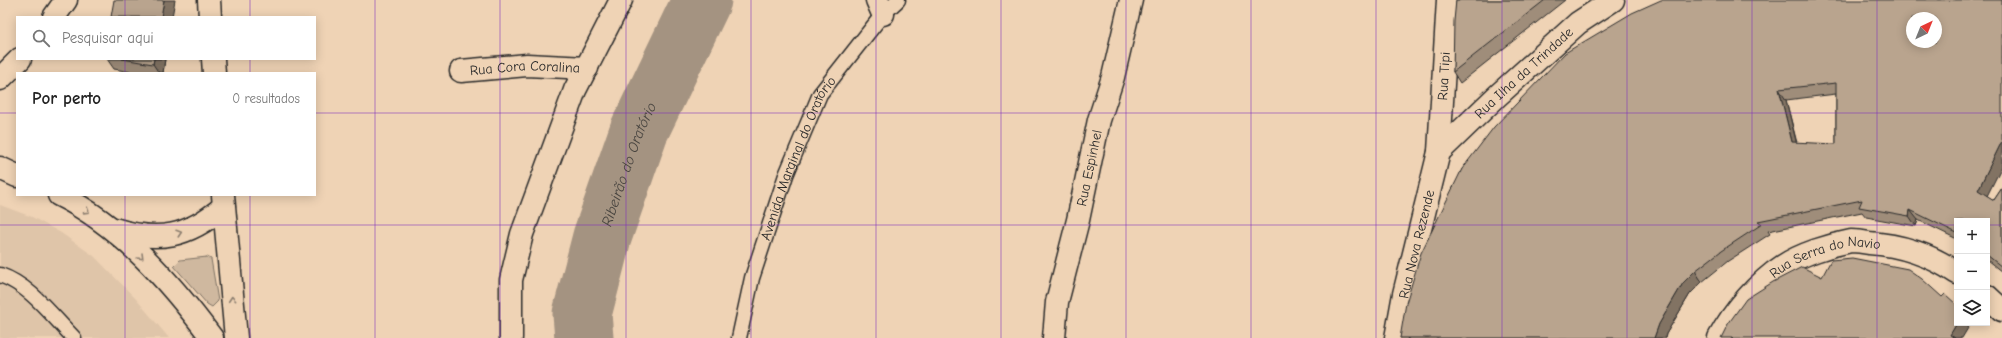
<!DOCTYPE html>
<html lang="pt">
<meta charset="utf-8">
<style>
body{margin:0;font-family:"Comic Neue",sans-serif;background:#f2f2f2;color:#222}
.controls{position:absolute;right:12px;bottom:12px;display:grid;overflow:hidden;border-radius:0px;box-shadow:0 2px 10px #0003}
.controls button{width:36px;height:36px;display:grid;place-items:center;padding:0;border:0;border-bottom:1px solid #e0e0e0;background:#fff;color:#222;font:20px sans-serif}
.compass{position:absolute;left:1906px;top:12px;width:36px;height:36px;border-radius:50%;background:#fff;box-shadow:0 2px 10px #0003;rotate:43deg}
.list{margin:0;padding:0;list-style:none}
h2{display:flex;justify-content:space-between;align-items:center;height:52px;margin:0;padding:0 16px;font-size:17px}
h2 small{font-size:13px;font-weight:400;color:#767676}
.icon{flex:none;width:22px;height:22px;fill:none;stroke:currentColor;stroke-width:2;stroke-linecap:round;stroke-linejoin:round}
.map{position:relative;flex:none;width:2002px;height:338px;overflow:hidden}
.search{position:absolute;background:#fff;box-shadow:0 2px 10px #0003;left:16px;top:16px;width:300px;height:44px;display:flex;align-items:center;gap:10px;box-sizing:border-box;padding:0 14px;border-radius:0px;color:#767676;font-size:15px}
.panel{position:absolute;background:#fff;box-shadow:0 2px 10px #0003;left:16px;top:72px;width:300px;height:124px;border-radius:0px}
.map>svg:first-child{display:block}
.built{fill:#dfc5a9}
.green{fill:#cfb89f;stroke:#7d7265}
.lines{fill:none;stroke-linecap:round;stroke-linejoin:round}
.river{stroke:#a49381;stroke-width:59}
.lane-casing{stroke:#2b2b2b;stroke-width:17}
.street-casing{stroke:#2b2b2b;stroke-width:25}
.secondary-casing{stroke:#2b2b2b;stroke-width:25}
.lane{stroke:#efd3b5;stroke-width:14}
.street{stroke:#efd3b5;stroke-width:22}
.secondary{stroke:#efd3b5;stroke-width:22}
.wall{fill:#9f8d7a;stroke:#2b2b2b;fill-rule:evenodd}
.shaded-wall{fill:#827363;stroke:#2b2b2b}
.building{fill:#b9a48e;stroke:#2b2b2b;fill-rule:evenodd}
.oneway{stroke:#8d7f70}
.grid{fill:none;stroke:#7b2cbf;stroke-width:1;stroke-opacity:0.55}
.labels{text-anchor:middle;stroke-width:3.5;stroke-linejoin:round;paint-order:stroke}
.street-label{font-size:14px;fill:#2b2b2b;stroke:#efd3b5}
.water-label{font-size:15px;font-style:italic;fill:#494540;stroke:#efd3b5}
</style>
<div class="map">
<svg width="2002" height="338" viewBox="0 0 2002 338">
<rect width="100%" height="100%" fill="#efd3b5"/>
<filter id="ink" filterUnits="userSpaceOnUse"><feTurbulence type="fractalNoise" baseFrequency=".025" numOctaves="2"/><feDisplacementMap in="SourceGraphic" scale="8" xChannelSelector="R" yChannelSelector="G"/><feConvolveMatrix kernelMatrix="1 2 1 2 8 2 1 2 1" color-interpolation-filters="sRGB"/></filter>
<g filter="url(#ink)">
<path class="built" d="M0,205L32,217L61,233L94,256L136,299L169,338H0Z"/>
<path class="green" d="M207,257L211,259L218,301L212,307L207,304L174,266L180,260Z"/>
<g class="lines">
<path class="river" id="s1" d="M584,338L582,314L602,237L639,131L702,0"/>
<defs>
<g id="lane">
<path d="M0,275C30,285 52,316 74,338"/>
<path id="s2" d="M739,338L752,278L786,175L820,94L883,14L898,0"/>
</g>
<g id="street">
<path d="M877,0L883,14"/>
<path id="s3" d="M461,71L527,65L587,68"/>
<path id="s4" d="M1439,152L1496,97L1578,23L1613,0"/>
<path d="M1987,296L2002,310"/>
<path d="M511,338V280L522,234L575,90L621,0"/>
<path id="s5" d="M1054,338L1057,302L1078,220L1099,120L1113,77L1131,0"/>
<path id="s6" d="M1396,338L1404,294L1439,152L1448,0"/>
<path id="s7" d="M1719,338C1733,312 1758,282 1783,266C1801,254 1830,245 1851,241C1857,241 1864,242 1869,243C1901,245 1931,255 1957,273"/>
</g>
<g id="secondary">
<path d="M209,0L210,17"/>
<path d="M54,17L66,0"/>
<path d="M213,59L214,73"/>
<path d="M0,79L20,59"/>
<path d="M0,168L17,176"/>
<path d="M59,195C122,226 171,283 212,338"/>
<path d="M223,195L236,338"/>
<path d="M114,229C158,243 188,237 223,207"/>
</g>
</defs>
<use href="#lane" class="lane-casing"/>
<use href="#street" class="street-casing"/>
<use href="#secondary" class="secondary-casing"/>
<use href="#lane" class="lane"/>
<use href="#street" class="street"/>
<use href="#secondary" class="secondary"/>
</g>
<g class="wall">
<path d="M1456,0H1565L1460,83L1453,72Z"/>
<path d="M2002,0L1987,196L1994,200L2002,188V272L1987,260V221H1957V239L1918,220L1916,226L1866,217L1862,212L1768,231L1770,234L1728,261L1702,282L1690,294L1666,334L1665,338H1400L1462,169ZM1836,94V144L1797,143L1786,100Z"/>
<path d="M107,59H165L163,73H137L114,69Z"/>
</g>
<g class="shaded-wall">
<path d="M164,0H175L172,17H161Z"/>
<path d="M154,59H165L163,73H159L153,64Z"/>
<path d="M1779,89L1786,100L1799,153L1792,142Z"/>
<path d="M2002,141V166L1985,200L1978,190Z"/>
<path d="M1910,210L1918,220L1916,226L1909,216Z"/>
<path d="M1695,271L1702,282L1690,294L1666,334L1665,338H1654L1659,324L1683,283Z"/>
<path d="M1957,323H1971L1962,338H1952L1950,335Z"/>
</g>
<g class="building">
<path d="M114,0H164L161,17H111Z"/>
<path d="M1456,0H1545L1453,72L1454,21Z"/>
<path d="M1661,0H2002V141L1978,190L1994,200L2002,188V267L1987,255V221H1957V233L1910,210L1909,216L1859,207L1862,200L1758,221L1762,224L1721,251L1695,271L1683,283L1659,324L1654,338H1400L1406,303L1421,253L1462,169L1494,127L1565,53L1632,13ZM1912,18H1936V42H1912ZM1836,83V144L1792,142L1779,89Z"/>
<path d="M122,59H154L153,64Z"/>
<path d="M1852,258L1908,269L1922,279L1942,297L1945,294L1957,305V323L1950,335L1955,338H1721L1728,324L1746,299L1773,282L1802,267L1822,277L1831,260Z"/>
</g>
<defs><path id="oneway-chevron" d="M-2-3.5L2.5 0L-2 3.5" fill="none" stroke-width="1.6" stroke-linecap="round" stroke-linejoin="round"/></defs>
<g class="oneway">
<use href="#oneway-chevron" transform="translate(87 211) rotate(32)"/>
<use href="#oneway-chevron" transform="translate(179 233) rotate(-18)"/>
<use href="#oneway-chevron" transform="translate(141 257) rotate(45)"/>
<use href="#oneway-chevron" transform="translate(232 299) rotate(-95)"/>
</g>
</g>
<path class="grid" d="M125,0V17M250,0V17M375,0V338M500,0V338M626,0V338M751,0V338M876,0V338M1001,0V338M1126,0V338M1251,0V338M1376,0V338M1502,0V338M1627,0V338M1752,0V338M1877,0V338M125,59V73M250,59V73M0,113H17M315,113H2002M125,195V338M250,195V338M0,225H1957M1987,225H2002"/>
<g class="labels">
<g class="street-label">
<text dy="5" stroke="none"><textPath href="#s3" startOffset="64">Rua Cora Coralina</textPath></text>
<text dy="5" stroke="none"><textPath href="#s4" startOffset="116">Rua Ilha da Trindade</textPath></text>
<text dy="5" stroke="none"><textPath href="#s6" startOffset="267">Rua Tipi</textPath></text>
<text dy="5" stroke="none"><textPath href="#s2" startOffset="190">Avenida Marginal do Oratório</textPath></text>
<text dy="5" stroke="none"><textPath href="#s5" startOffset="174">Rua Espinhel</textPath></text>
<text dy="5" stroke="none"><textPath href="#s6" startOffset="96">Rua Nova Rezende</textPath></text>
<text dy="5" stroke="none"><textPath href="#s7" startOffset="141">Rua Serra do Navio</textPath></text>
</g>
<g class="water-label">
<text dy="5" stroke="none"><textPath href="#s1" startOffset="181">Ribeirão do Oratório</textPath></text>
</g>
</g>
</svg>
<div class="controls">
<button>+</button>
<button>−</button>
<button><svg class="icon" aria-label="layers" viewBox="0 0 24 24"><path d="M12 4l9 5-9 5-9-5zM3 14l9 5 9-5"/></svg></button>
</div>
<svg class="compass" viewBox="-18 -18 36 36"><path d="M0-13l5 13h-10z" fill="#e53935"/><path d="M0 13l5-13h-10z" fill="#767676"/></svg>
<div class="search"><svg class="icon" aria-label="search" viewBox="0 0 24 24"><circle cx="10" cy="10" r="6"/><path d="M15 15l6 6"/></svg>Pesquisar aqui</div>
<section class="panel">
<h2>Por perto<small>0 resultados</small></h2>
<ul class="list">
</ul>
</section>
</div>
